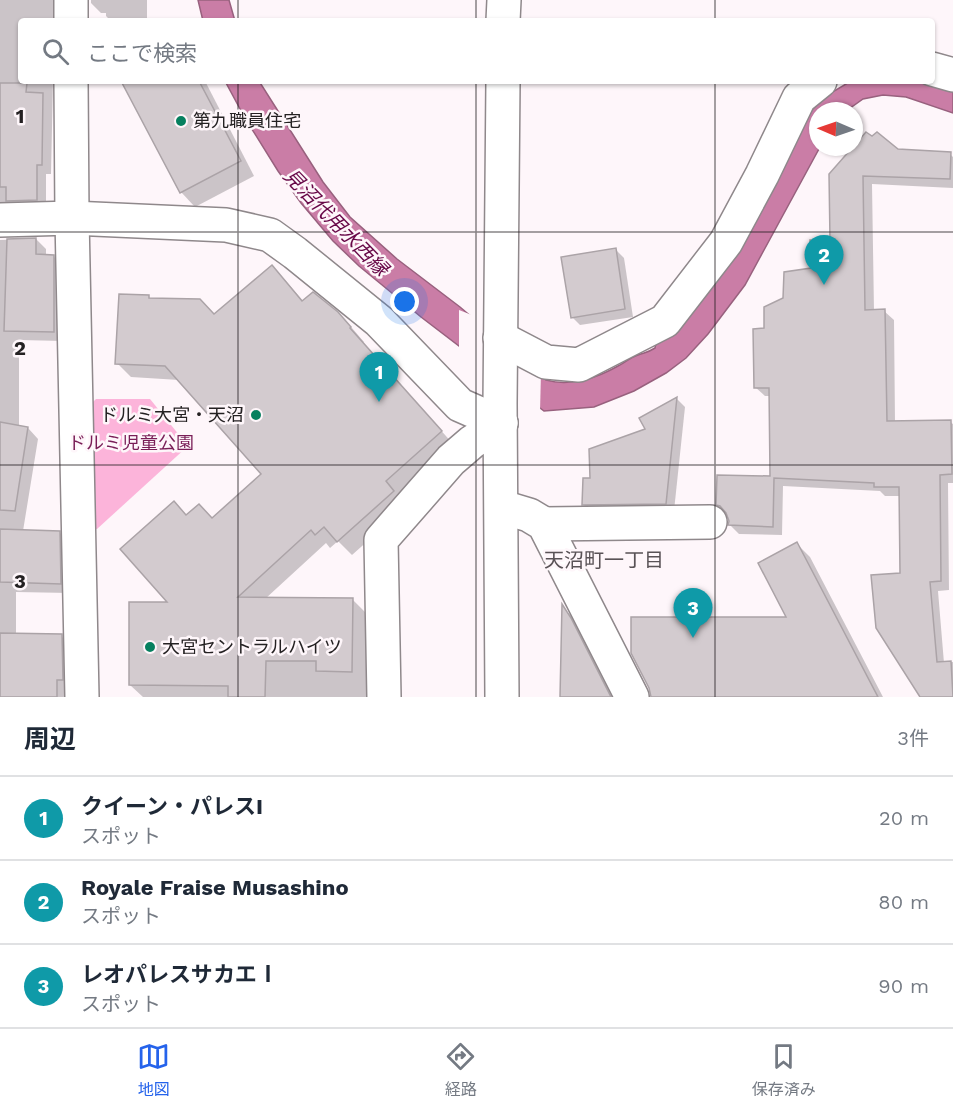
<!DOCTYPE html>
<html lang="ja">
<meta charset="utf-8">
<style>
body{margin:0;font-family:"Work Sans","Noto Sans JP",sans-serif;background:#f6f6f7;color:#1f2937}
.compass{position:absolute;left:809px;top:102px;width:54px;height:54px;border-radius:50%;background:#fff;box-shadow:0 2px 4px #0004;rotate:272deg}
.you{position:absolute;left:405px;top:302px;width:21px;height:21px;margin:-15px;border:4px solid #fff;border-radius:50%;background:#1a73e8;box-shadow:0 0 0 9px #1a73e833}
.badge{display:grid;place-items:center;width:39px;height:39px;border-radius:50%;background:#2563eb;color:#fff;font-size:20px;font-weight:700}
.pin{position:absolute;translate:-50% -50px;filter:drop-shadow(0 2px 3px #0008)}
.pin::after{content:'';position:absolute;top:32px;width:21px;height:18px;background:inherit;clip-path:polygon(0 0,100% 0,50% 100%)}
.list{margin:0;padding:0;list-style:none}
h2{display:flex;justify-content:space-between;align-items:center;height:78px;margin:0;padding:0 24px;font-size:26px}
h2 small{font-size:20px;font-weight:400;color:#747a83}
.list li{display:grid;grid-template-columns:39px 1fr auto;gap:18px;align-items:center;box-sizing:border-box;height:84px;padding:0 24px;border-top:2px solid #e0e1e3}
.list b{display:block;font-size:22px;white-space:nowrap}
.list p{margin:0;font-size:20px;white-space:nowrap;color:#747a83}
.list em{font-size:20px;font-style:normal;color:#747a83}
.icon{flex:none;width:33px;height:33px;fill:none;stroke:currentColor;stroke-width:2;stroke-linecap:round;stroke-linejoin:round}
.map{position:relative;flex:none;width:953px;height:697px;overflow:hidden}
.search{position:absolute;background:#fff;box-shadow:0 2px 4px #0004;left:18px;right:18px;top:18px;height:66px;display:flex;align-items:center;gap:15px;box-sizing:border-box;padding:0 21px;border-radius:6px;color:#747a83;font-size:22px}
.sheet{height:330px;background:#fff}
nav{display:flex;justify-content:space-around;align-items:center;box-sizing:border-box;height:84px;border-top:2px solid #e0e1e3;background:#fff;font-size:16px;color:#747a83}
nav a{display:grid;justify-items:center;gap:3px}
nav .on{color:#2563eb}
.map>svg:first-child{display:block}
.green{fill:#fcb4da}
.water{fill:#ca7da6;stroke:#98617e;stroke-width:1.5}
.pier{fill:#fef6fa}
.shadow{fill:#0003}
.building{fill:#d3cbcf;stroke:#aba3a7;stroke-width:1.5}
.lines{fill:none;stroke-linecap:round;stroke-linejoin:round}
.minor-casing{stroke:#8f888b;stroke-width:36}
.minor{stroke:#fff;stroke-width:33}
.grid{fill:none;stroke:#242122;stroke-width:1.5;stroke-opacity:0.55}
.poi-dot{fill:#06805f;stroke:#fef6fa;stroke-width:2}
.labels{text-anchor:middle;stroke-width:5;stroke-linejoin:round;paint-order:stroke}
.poi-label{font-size:18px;fill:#242122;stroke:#fef6fa;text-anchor:start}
.park-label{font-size:18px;fill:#791e57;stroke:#fef6fa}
.water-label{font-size:20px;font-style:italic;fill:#670747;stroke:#fef6fa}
.neighbourhood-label{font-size:20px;fill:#595256;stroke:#fef6fa}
.grid-label{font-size:20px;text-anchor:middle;font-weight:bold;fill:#242122;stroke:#fef6fa;stroke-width:5;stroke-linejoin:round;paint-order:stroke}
</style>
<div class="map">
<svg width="953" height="697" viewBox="0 0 953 697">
<rect width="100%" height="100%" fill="#fef6fa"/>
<path class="green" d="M96,399H150L188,446L97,529H89V406Z"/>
<g class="water">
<path d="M198,0H229L235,21H203Z"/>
<path d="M225,81H259L323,182L350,217L397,259L460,307L546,380C570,387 597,378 618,366C624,363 631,357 638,355C646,352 647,353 655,348L656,343L808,114L824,97L851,81H932L953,84V113L906,97L883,95L863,99L846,111H818V147H820L745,285L708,334L686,358L666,373L634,391L594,407L544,411L421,317L359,266L333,241L301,203L278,171L245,118Z"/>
</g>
<path class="pier" d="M459,310L477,317L541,372L540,412L459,350Z"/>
<g class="shadow">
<path d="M0,0H65L57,21H21V81H53L51,174H46V210L0,214Z"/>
<path d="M91,0H147V21H111L106,16V13H101L91,3Z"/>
<path d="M123,81H205L254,176L195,207L181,192Z"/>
<path d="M898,151L950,154L953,157V188L872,184L874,311H884L894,320L895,422H950L953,424V483H948L949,590L938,591L944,663L953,662V697H921L902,574L901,496H885L880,491L783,486L782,535L739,534L730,525V521L727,514L718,504L772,478L770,396H765L755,387L766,330L785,299L812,269L831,242L830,175Z"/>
<path d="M36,239L46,249V256H53L63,266V341L19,340V427L28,428L38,439L23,531L59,532L69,542L70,593L16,592V635L61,636L71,646L66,697H0V240Z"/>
<path d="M616,250L624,258L633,317L580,325L572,317Z"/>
<path d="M272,267L286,281L304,302L337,313L352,328L364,342L362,343L455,446L407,506L352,555L338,541L330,548L326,543L265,599L353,600L367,614L366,697H143L130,685L170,604L174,503L187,516L212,520L263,474L179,380L131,377L117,363L148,297L151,300L215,316Z"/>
<path d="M677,399L685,407L674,511L591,512L583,504Z"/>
<path d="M797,544L810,557L883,697H652L789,618Z"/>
<path d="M563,608L575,619L616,697H562Z"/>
</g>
<g class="building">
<path d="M121,81H199L241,161L180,193Z"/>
<path d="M0,83H27L26,92L43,93L42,165H37V200L6,201V187H0Z"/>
<path d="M866,132L872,136L877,132L898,149L951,152L950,179L863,176L865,310L885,309L887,421L951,420L952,474L940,475L941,581L930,582L937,662L951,661L953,697H920L876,628L871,575L900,573L899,487H874V483L774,478L773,527L728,525L729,521L726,513L720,506L716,505L717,475L770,476L769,388H754L753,329L764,328V307L783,298L784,272L811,268L810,240H830L829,174Z"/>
<path d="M36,238V254L54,255V332L4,331L7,239Z"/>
<path d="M616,248L625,309L571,318L561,257Z"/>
<path d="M272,265L302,301L313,292L338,312L351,327L350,328L442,431L386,481L394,491L337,542L324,527L315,535L311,530L238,597L353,598L352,672L316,671V661H266L265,697H228V686L129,685V602H167L120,549L174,501L186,515L199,504L212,518L261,474L165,366L115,364L119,294L149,295V298L200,299L214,314Z"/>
<path d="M677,397L666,504L582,505L583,478H590L589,449L645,429L639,418Z"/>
<path d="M0,422L28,427L15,511L0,510Z"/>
<path d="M0,529L60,531L61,584L0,582Z"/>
<path d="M797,542L878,697H651L649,688L631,653V617H786L758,563Z"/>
<path d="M562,604L571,618L611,697H560Z"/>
<path d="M0,633L62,634L63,680H57V697H0Z"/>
</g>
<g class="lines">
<defs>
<g id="minor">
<path d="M71,0V21"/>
<path d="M503,21L504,0"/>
<path d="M932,69L953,75"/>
<path d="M71,81L72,218L82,697"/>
<path d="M0,220L72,218L226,225L270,235L295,253L379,321L460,405L501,423"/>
<path d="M500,338L546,362L579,365L665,321L726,242L762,175L799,98L820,81"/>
<path d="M502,507L529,515L544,524L632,697"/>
<path d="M544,524L710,522"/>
<path d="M384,697L381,540L451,460L472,442L501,423"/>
<path d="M502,697L500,404L503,81"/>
</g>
</defs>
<use href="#minor" class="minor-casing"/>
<use href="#minor" class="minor"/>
</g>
<path class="grid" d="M238,0V21M476,0V21M715,0V21M238,81V697M476,81V697M715,81V697M0,232H953M0,465H953"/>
<g class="poi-dot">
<circle cx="181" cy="121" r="6"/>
<circle cx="256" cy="415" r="6"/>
<circle cx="150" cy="647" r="6"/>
</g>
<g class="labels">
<g class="poi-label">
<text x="193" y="127">第九職員住宅</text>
<text x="244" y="421" text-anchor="end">ドルミ大宮・天沼</text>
<text x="162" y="653">大宮セントラルハイツ</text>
</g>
<g class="park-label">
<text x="131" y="449">ドルミ児童公園</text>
</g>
<g class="water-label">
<text transform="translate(336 222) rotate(46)" y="7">見沼代用水西縁</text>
</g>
<g class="neighbourhood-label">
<text x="604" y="567">天沼町一丁目</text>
</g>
</g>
<g class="grid-label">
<text x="20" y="123">1</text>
<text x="20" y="355">2</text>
<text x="20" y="588">3</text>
</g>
</svg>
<svg class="compass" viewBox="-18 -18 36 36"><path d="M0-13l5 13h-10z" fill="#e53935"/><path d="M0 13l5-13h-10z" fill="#747a83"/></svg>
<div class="you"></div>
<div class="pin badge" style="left:379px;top:402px;background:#0f9aa8">1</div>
<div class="pin badge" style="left:824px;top:285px;background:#0f9aa8">2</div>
<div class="pin badge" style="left:693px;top:638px;background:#0f9aa8">3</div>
<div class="search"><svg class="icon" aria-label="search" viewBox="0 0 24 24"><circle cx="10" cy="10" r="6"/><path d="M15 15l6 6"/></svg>ここで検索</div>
</div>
<section class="sheet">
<h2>周辺<small>3件</small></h2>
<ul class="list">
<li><span class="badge" style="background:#0f9aa8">1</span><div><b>クイーン・パレスI</b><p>スポット</p></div><em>20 m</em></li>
<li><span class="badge" style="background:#0f9aa8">2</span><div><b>Royale Fraise Musashino</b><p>スポット</p></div><em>80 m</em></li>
<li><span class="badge" style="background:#0f9aa8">3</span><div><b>レオパレスサカエⅠ</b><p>スポット</p></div><em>90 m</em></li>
</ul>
</section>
<nav>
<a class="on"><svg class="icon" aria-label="map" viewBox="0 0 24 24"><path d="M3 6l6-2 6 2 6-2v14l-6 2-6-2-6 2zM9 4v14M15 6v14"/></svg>地図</a>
<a><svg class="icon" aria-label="directions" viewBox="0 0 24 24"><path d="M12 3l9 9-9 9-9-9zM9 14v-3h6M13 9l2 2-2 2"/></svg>経路</a>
<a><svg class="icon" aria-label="saved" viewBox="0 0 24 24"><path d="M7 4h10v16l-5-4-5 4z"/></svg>保存済み</a>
</nav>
